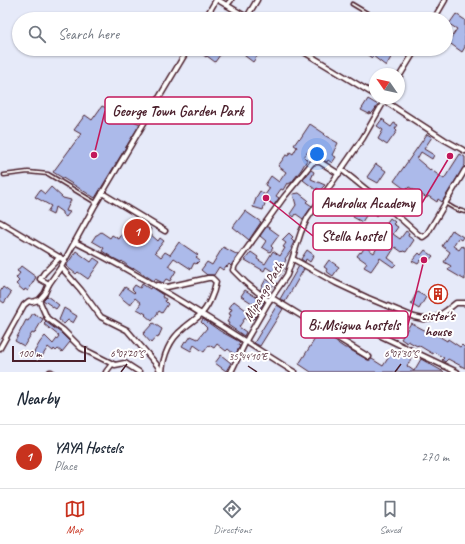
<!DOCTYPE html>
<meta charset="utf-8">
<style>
body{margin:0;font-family:Caveat,sans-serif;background:#f6f6f7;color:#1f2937}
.compass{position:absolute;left:369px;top:68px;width:36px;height:36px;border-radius:50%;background:#fff;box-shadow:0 1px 3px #0004;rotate:304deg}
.scale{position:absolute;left:12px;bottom:10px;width:74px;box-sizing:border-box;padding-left:4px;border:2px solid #4a1f2b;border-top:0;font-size:11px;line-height:14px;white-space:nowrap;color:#4a1f2b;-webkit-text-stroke:3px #fff;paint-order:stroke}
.you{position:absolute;left:317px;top:154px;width:14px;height:14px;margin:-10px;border:3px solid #fff;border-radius:50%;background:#1a73e8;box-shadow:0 0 0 6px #1a73e833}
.badge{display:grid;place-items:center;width:26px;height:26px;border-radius:50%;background:#c8321e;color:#fff;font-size:13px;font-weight:700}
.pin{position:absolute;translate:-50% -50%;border:2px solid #fff;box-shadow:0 1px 4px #0006}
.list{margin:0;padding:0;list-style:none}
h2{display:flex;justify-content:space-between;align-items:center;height:52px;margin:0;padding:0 16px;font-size:17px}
h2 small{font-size:13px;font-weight:400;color:#747a83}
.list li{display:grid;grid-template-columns:26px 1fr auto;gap:12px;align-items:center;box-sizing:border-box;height:64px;padding:0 16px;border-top:1px solid #e0e1e3}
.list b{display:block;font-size:15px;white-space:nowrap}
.list p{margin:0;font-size:13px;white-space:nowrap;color:#747a83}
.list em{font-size:13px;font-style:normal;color:#747a83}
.icon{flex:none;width:22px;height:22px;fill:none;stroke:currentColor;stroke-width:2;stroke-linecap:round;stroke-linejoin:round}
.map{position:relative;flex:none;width:465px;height:372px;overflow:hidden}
.search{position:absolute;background:#fff;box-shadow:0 1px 3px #0004;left:12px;right:12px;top:12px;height:44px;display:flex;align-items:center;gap:10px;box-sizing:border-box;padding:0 14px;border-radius:22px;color:#747a83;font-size:15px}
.sheet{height:116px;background:#fff}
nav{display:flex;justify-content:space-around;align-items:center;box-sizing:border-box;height:56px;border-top:1px solid #e0e1e3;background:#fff;font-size:11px;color:#747a83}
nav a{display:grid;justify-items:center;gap:2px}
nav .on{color:#c8321e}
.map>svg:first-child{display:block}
.building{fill:#acbaea;stroke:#4a1f2b}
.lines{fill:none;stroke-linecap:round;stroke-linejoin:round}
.service-casing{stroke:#4a1f2b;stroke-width:5}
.minor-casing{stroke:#4a1f2b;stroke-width:7}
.service{stroke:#fff;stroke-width:2}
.minor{stroke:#fff;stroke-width:4}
.ticks{fill:none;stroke:#4a1f2b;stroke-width:1.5}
.labels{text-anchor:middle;stroke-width:4;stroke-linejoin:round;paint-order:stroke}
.street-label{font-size:14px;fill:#4a1f2b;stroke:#fff}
.poi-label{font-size:14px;font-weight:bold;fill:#4a1f2b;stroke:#fff}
.ticks-label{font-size:10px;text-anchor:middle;fill:#4a1f2b;stroke:#fff;stroke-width:4;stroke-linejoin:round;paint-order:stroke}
.leader{fill:none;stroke:#c2185b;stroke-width:1.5}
.callout-dot{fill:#c2185b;stroke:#fff;stroke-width:1.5}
.callout{fill:#fff;stroke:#c2185b;stroke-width:1.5}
.callout-label{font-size:15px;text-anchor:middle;font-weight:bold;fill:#4a1f2b}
</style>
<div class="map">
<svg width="465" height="372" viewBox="0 0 465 372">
<rect width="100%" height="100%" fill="#e6eaf9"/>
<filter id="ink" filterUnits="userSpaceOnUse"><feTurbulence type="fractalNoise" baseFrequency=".025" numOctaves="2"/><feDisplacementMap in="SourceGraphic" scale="8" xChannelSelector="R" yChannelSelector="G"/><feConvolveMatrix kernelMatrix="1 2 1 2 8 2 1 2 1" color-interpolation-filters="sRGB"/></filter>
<g filter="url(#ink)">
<g class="building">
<path d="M456,14L465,20V47L462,52L448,42L457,29L449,24Z"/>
<path d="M205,49L213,53L214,51L220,55L215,62L207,56L206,57L202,54Z"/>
<path d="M249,49H262L253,62L245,56Z"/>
<path d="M359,49H396L386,66L373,56L372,58Z"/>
<path d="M368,99L378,105L373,112L371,114L370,112L369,114L361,110Z"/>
<path d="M102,106L140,124L95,198L53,172L81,134L74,130L85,115L92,120Z"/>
<path d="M382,119L385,121L384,122L391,127L394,123L398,125L395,129L397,131L387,145L378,139L383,130L377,126Z"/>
<path d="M310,124L325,134L324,135L338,143L332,155L336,157L332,163L328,160L327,162L321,159L324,154L314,147L313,148L311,147L304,157L307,160L301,170L291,183H290L288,184L287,183L283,190L281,189L276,196L279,198L274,205L266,200L263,210L253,207L257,196L260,191L265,195L270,188L265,185L271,176L279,182L286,172L278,166L286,155L288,156L290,152L293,154L297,147L294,145L299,138L300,139Z"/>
<path d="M427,134L432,137L424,149L434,155L432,159L421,152L417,159L430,170V169L444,179L460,154L465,157V165L442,202L438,199L437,202L428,196L427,198L409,187L406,190L394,181Z"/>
<path d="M376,164L386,171L378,183L367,177Z"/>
<path d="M311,170L314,172L311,179L325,185L320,190L317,188L316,190L303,180Z"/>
<path d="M51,187L63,198L71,200L66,211L70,212L66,217L62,214V212L55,207L53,215L47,212L51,206L35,197L40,190L45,194Z"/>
<path d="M299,193L308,200L306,202L312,206L303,219L296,214L294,217L290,214L296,205L293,194Z"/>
<path d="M364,198L372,203L374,200L382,207L376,216L369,211L362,222L353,217Z"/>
<path d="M245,211L261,222L249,240L233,227Z"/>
<path d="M132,218L151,229L149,233L158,241L160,238L164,241L155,252L161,257L165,252L170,255L179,242L198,255L196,257L200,260L196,264L194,263L191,269L174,258L168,266L176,271L170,281L166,279L163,283L155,279L154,281L134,268L133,269L129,267L122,261L121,262L113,258L102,251L104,248L92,241L96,235H97L101,232L110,238L112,235L119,239Z"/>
<path d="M390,218L395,222L393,224L398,227L393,234L400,239L406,231L409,233L408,236L414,240L406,252L403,251L402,252L395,247L388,258L396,264L393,267L380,258L371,271L364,267L367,263L357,256L360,252L361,253L365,247L374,253L380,243L369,235L372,231L378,235L381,231L386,236L391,229L385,225Z"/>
<path d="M266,227H268L279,235L271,246L273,248L270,252L262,247L266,241L260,236Z"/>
<path d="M452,230L463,237L461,240L458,238L453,246L459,250L462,246L465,248V280L448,270L451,266L444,262L450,252L442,246Z"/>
<path d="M289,233L293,237L291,239L294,242L291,248L292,249L285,259L286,260L282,267L284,268L279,276L266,267L264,271L245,260L251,252L258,257L257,259L265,264L273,251L280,256L285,248L283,247L286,243L282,240Z"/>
<path d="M223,247L238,255L231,266L229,264L227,267L226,266L223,270L219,267L214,275H207L201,270L207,262L212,265Z"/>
<path d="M307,250L314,255L310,262L306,259L305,262L301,259Z"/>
<path d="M425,250L433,256L426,264L421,260L418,264L412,261L419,253L421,255Z"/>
<path d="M76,251L91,262L94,258L100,262L88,279L78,272L76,274L66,266Z"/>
<path d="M329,260L339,267L333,276L326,271L327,269L324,267Z"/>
<path d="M21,266L36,277L28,291L25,289L24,291L16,284L19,281L16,278L20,273L17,271Z"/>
<path d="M299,266L304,269L285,302L280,299Z"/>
<path d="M266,279L274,284L267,295L260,290Z"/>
<path d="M142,284L150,289L151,287L163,295L162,297L166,299L165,301L168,304L162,313L159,311L152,321L145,315L146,314L137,309L141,303L135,298L130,305L119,296L125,287L134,293L135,292L132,289L135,285L140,288Z"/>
<path d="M438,286L446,291L439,302L431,297Z"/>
<path d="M3,287L11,293L4,303L0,300V292Z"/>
<path d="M245,290L256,297V296L264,302L254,319L253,318L251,322L245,318L239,327L246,332L244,336L228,325L229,323L227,322L231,315L229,314L232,309L229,308L234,301L250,313L255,305L241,296Z"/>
<path d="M417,292L426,297L419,309L411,304Z"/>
<path d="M47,296L59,305L56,309L43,300Z"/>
<path d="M277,305L283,309L260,346L254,343Z"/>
<path d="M64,308L77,316L73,323L68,320L64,324L59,320Z"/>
<path d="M33,313L43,319L34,334L32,333L24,346L15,341L26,320L28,321Z"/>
<path d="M203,319L220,331L240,342L238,345L240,346L235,355L228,349L226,351L217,344L214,348L209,345L204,352L194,345L191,351L182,346L185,341L187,342L191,336L198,339L207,328L201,322Z"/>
<path d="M46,322L61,333L70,342L62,352L58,349L56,351L54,349L53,351L48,347L41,358L33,354L40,342L45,336L53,344L59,336L44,324Z"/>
<path d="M153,323L162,329L158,338L156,337L151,343L143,334Z"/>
<path d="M411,323L430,333L431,331L437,335L447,341L448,339L460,347L462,345L465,348V368L448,359L445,362L442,360L444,358L434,352L433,354L418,345L417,346L408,341L407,343L401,339Z"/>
<path d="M320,331L345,348H347L368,360L372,359L383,366L394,349L412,357L407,366L414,371L421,359L444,372H311L299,364Z"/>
<path d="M221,355L231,363L226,371L215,363Z"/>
</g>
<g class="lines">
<defs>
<g id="service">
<path d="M352,4L377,19"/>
<path d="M4,175L28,172L48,174L96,203"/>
<path d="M445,203L455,209L465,212"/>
</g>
<g id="minor">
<path d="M218,0L250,19"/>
<path d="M227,5L231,0"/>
<path d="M247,17L257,0"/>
<path d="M205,19L216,0"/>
<path d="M434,19L445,0"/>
<path d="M299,49L375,95"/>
<path d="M399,77L416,49"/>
<path d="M380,98L445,140L465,151"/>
<path d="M342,170L383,203L419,235L423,237L427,234L465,170"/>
<path d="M102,193L165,231"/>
<path d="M0,222L64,260"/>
<path d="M75,242C151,280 222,327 294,372"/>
<path d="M293,259L336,283L368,298L414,317L423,319L437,317L446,311L456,303H465"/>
<path d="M61,267L81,290L101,317L127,330L157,365L161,372"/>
<path d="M49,284L40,279L44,273L60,257"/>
<path d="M157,285L167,287L208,278H212L216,282C214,293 208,308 200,315C195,320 188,324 183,329C170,339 163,356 162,372"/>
<path d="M272,298L369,357"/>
<path d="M39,300L47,318L63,330L81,348L115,365L125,363L139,372"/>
<path d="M269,301L246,283L233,270L235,265L284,197L312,163L314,162H320L339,174"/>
<path d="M339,338L360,326L457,372"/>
<path d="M0,348L24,305L29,301L32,302L39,300L45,293L49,284L61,267L94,207L188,49"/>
<path d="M50,372H51"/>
<path d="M106,372L112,364"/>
<path d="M231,372L248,337L269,301L287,275L301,232L307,219L363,138L386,98"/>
</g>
</defs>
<use href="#service" class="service-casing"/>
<use href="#minor" class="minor-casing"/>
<use href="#service" class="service"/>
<use href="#minor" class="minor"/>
</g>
</g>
<path class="ticks" d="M248,366L257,372M121,372L127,364M395,372L401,364"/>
<defs>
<symbol id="building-ring" viewBox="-11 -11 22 22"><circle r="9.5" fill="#fff" stroke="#c8321e" stroke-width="1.5"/><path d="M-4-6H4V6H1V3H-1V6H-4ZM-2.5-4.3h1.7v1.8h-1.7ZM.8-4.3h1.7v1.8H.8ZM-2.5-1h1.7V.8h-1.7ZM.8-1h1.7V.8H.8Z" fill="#c8321e"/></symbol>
</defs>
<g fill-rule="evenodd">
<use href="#building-ring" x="427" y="283" width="22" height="22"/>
</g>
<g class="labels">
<g class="street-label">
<text transform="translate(263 291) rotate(-59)" y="5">Mipango Path</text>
</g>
<g class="poi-label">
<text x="438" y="320">sister's<tspan x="438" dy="16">house</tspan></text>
</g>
</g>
<g class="ticks-label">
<text x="127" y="357">6°07'20"S</text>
<text x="401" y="357">6°07'30"S</text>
<text x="248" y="360">35°44'10"E</text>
</g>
<path class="leader" d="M94 155L105 111M450 156L422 203M266 198L313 236M424 260L408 325"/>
<g class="callout-dot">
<circle cx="94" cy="155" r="4"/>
<circle cx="450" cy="156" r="4"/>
<circle cx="266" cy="198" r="4"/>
<circle cx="424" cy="260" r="4"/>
</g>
<g class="callout">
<rect x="105" y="97" width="147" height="27" rx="4"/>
<rect x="313" y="189" width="109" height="27" rx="4"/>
<rect x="313" y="223" width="79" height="27" rx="4"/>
<rect x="301" y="311" width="107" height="27" rx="4"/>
</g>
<g class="callout-label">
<text x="178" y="116">George Town Garden Park</text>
<text x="368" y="208">Androlux Academy</text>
<text x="353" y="241">Stella hostel</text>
<text x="354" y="330">Bi.Msigwa hostels</text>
</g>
</svg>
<svg class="compass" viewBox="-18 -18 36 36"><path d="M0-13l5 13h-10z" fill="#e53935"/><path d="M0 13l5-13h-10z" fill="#747a83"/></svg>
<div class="scale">100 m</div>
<div class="you"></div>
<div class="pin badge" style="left:137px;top:232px">1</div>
<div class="search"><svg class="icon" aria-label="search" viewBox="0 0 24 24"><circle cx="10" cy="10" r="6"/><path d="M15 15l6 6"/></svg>Search here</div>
</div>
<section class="sheet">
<h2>Nearby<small></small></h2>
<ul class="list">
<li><span class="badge">1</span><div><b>YAYA Hostels</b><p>Place</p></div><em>270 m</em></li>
</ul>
</section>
<nav>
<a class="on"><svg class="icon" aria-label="map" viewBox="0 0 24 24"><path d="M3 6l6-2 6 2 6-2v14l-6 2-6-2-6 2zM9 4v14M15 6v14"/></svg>Map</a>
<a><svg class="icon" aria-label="directions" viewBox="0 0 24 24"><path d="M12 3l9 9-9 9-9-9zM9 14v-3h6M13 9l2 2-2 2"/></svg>Directions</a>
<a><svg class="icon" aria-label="saved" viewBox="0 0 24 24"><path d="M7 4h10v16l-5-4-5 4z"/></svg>Saved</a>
</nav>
